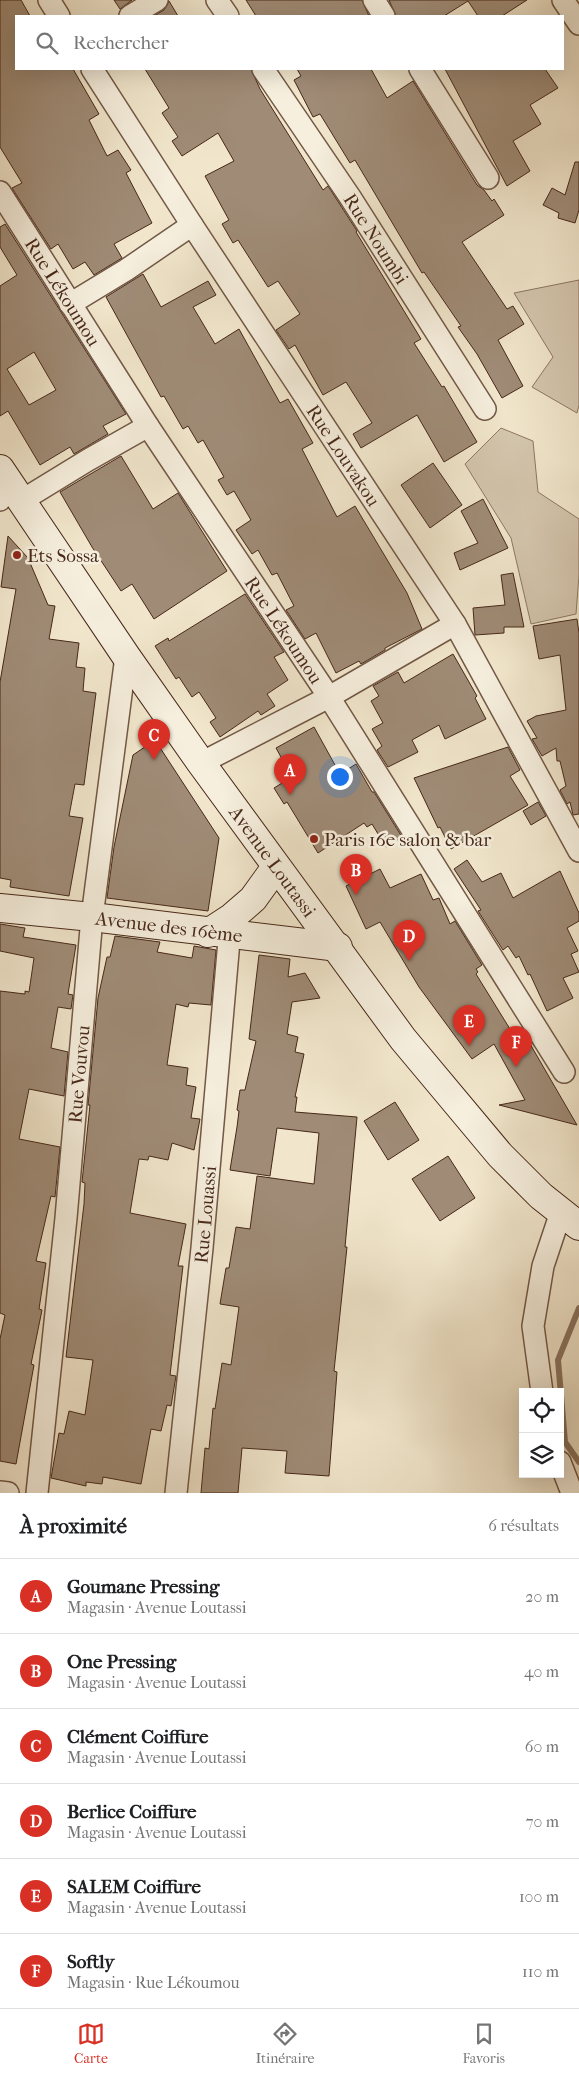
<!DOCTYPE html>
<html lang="fr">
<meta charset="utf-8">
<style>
body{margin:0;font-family:"IM FELL French Canon",serif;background:#f2f2f2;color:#202124}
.controls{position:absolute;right:15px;bottom:15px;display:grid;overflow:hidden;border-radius:0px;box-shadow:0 5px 20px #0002}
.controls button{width:45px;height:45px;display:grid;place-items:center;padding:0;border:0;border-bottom:1px solid #e0e0e0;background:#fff;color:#202124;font:25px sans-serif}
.you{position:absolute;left:339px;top:776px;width:18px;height:18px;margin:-12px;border:4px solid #fff;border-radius:50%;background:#1a73e8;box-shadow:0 0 0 8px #1a73e833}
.badge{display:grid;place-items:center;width:32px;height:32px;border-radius:50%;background:#d93025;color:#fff;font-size:16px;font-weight:700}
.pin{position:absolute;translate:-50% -41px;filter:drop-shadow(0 1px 2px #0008)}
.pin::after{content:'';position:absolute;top:26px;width:18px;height:15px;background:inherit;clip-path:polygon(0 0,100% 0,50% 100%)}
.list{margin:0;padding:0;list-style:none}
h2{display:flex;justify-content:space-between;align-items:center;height:65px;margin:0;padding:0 20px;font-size:21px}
h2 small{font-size:16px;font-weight:400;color:#757577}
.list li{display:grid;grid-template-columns:32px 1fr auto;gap:15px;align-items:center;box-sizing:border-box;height:75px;padding:0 20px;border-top:1px solid #e0e0e0}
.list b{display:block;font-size:19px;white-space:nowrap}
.list p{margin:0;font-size:16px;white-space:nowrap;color:#757577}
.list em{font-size:16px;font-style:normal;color:#757577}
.icon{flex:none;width:28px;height:28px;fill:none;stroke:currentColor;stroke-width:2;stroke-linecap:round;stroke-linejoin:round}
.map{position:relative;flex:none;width:579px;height:1493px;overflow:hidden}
.search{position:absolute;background:#fff;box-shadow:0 5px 20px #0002;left:15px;right:15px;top:15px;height:55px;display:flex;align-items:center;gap:12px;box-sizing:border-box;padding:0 18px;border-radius:0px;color:#757577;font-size:19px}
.sheet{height:515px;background:#fff}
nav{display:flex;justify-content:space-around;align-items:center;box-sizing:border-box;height:70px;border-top:1px solid #e0e0e0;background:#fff;font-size:14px;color:#757577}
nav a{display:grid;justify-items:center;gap:2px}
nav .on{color:#d93025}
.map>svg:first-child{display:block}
.green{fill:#d4c6ae;stroke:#8e7764}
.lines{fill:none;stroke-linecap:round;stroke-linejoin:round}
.stream{stroke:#8a7360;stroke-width:6}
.building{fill:#9f8b76;stroke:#472819;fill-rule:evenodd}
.minor-casing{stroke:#725846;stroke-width:24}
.secondary-casing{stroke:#472819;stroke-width:30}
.minor{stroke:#f6efde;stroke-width:21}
.secondary{stroke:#f6efde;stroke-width:28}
.poi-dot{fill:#8f2418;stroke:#f6efde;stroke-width:2}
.labels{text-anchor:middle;stroke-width:5;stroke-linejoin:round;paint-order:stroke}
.street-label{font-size:19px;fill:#472819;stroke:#f6efde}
.poi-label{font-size:19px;fill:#472819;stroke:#f6efde;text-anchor:start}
</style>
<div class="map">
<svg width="579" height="1493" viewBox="0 0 579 1493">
<rect width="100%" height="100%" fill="#f1e6cc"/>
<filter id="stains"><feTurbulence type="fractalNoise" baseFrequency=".004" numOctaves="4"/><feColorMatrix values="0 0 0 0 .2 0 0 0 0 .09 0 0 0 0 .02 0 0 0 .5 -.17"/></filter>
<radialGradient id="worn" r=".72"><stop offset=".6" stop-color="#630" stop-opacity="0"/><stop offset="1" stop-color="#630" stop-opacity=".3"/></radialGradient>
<g class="green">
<path d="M579,280V405L577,413L532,387L553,357L514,293Z"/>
<path d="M501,428L533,441L538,492L579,519V575L576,614L531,624L511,538L465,464Z"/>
</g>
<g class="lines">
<path class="stream" d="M579,1308L558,1360L565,1442L579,1462"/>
</g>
<g class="building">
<path d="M0,0H21L30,16H16V69H73L99,114L89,120L107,156L118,150L131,170L126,173L152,223L114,244L122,258L94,275L85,262L73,269L58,244L51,249L12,188L22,183L0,147Z"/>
<path d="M114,0H132L120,9Z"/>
<path d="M246,0H362L369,16H256Z"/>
<path d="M389,0H527L502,16H478L468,1L444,16H396Z"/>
<path d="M169,1L178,16H154L164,10Z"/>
<path d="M145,69H251L260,89L323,190L328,186L357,231L356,232L421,339L414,343L442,387L444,386L477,442L444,462L417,415L361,448L353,434L372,423L346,382L323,395L295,345L289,349L276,330L300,314L278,281L268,287L238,240L233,243L222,224L229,220L205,176L234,161L218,133L182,156L172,141L178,137L162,113L169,108Z"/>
<path d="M297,69H371L387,98L413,81L477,185L484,190L492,201L494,199L504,215L462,242L507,309L513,306L524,324L498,340L523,386L502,398L477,354L458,327L461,326L424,272L422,273L355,160L350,163L320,114L313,117L294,80L301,76Z"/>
<path d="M445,69H545L558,88L530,105L541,124L513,141L530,171L507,186Z"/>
<path d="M575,162H579V210L575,223L558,218L559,213L543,205L552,188L565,195Z"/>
<path d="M5,224L126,414L103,426L108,434L74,454L70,447L40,465L8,411L0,416V286L17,275L0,247V227ZM34,352L56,390L29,405L7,369Z"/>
<path d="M143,274L161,307L208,281L216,295L193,307L215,344L239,329L280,403L288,399L313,443L302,449L337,517L355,506L407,593L422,629L385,648V650L361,664L359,661L336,673L316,633L305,639L286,610L294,606L277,573L272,575L258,550L252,554L236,530L251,520L234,491L227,495L218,480L224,477L203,440L198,443L188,426L183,429L164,396L161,397L106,297Z"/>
<path d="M121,456L153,509L178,493L227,571L154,619L132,584L121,591L92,547L60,492Z"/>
<path d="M433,463L462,505L430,528L401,485Z"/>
<path d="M483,499L508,548L460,570L454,553L478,543L461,511Z"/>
<path d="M8,536L28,558L48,605L55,606L49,639L79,643L76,667L85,668L83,691L96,693L84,785L75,784L69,816L83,818L69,896L10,887L11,880L0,878V682L16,589L1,587Z"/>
<path d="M513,573L524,627H504V633L475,635L473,608L505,605L501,575Z"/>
<path d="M245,594L284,652L274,657L288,680L267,694L275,706L261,715L258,711L220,737L210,722L216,718L199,692L192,697L179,677L176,679L155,646L168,638L169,641Z"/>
<path d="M577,619L579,633V814L573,815L570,802L567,804L560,790L566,786L560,761H557L556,748L542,756L532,739L537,738L527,721L536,716L566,710L560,655L539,659L533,626Z"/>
<path d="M453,654L477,696L475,698L486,719L445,739L439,725L412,740L418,752L388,767L377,750L382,746L372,729L383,723L371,701L379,696L373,686L398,672L404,683Z"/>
<path d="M314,727L340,774L356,764L372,792H374L402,837L386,847L372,824L367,827L364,823L318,853L287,802L284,804L274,788L292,777L276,748Z"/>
<path d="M155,740L219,838L208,911L107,898L114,847L133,755Z"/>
<path d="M508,747L520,770L510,776L528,805L451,849L440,827L438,828L414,778Z"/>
<path d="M538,802L546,816L531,825L523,811Z"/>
<path d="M467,860L482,882L501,873L513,898L560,871L579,913V921L567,928L578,951L571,954L579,972L563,978L573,998L547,1011L530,974L528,975L519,956L516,958L508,946L503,950L478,911L481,910L454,869Z"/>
<path d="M380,869L390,888L421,874L433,900L439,898L450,924L455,921L482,965L476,969L478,972L476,974L518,1042L526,1037L577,1125L499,1105L525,1100L494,1044L472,1059L419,987L380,922L366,929L346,886Z"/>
<path d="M0,924L25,928L23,937L76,945L68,994L73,995L71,1009L58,1007L51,1048L68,1052L64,1096L29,1089L19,1139L60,1147L55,1197L51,1196L36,1261L46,1263L39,1309L42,1310L31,1364L34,1365L16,1464L0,1461V1339L5,1315L0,1313V991L25,994V991L29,992L34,958L0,951Z"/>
<path d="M115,936L160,942L157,952L192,958L194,946L216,950L211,1005L189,1003L188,1007L176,1004L167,1065L188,1068L186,1085L196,1087L191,1118L200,1119L194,1150L172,1143L168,1160L149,1156L148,1160L139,1159L130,1213L186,1224L178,1266H183L170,1375L176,1376L171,1406L167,1405L161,1431L151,1429L141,1484L103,1477L102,1484L86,1482V1486L51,1478L59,1433L64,1434L69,1411L85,1415L93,1360L66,1357L84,1204L85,1183L82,1182L90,1105H88L98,998L107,957H110Z"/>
<path d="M259,955L290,959L288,977L305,973L320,998L292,1002L287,1034L298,1037L295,1052L304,1054L295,1097H297L295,1112L357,1117L345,1247H347L334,1371L337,1372L329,1476L285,1473L287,1451L242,1448L238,1493H201L205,1448L209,1449L213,1408L215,1409L222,1363L231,1365L239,1307L220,1304L226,1268H229L236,1227L250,1229L257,1176L314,1184L319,1133L277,1128L270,1176L230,1170L237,1127L239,1111L237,1110L240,1090H245L256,1041L249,1039Z"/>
<path d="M395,1102L419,1140L388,1160L364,1121Z"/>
<path d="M448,1156L475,1198L440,1221L412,1179Z"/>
</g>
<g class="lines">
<defs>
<g id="minor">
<path d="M49,0L59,16"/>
<path d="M217,0L228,16"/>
<path d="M374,0L384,16"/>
<path d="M563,0L579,24"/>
<path d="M130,16L157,0"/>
<path id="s1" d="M92,69L192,225L455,624L579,851"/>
<path id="s2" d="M263,69L350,197L485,409"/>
<path d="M420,69L488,178"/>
<path id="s3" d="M0,192L148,426L329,697L564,1072"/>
<path d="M70,304L126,270L192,225"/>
<path d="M0,500L3,473"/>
<path d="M21,501L88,460L148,426"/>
<path d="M201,763L329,697L455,624"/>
<path d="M542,1392L533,1326L543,1266L561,1212"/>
<path d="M560,1462L572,1493"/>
<path d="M0,1492L8,1493"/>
<path id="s4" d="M37,1493L66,1218L92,917L126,656"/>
<path id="s5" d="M176,1493L202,1248L231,918"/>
</g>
<g id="secondary">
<path id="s6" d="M0,469L126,656L201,763L403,1039L500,1155L541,1196L579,1226"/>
<path id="s7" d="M0,908L92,917L338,947"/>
<path d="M208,933L231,918L253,899L276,867"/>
</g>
</defs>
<use href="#minor" class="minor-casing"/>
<use href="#secondary" class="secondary-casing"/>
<use href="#minor" class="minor"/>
<use href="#secondary" class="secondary"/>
</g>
<g class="poi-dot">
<circle cx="17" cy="555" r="5"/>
<circle cx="314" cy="839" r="5"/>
</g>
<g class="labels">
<g class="street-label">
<text dy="7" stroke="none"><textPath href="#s2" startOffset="204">Rue Noumbi</textPath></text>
<text dy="7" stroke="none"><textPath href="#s3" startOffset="118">Rue Lékoumou</textPath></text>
<text dy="7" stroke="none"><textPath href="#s1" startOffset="461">Rue Louvakou</textPath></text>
<text dy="7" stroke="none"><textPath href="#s3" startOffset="522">Rue Lékoumou</textPath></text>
<text dy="7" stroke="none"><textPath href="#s6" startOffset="478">Avenue Loutassi</textPath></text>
<text dy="7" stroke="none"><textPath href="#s7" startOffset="170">Avenue des 16ème</textPath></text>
<text dy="7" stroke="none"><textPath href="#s4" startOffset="421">Rue Vouvou</textPath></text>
<text dy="7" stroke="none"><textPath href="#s5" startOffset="280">Rue Louassi</textPath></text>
</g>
<g class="poi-label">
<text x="27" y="562">Ets Sossa</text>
<text x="324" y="846">Paris 16e salon &amp; bar</text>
</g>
</g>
<rect width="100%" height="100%" filter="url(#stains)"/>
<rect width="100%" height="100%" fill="url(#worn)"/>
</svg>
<div class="controls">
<button><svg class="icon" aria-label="locate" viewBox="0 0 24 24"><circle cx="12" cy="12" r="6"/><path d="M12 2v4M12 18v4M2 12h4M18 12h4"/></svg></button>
<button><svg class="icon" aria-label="layers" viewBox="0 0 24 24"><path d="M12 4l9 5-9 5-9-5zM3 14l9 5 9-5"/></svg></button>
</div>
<div class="you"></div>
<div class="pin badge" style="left:290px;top:795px">A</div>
<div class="pin badge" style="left:356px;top:895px">B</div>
<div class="pin badge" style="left:154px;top:760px">C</div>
<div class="pin badge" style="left:409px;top:961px">D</div>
<div class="pin badge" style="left:469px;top:1046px">E</div>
<div class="pin badge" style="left:516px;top:1067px">F</div>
<div class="search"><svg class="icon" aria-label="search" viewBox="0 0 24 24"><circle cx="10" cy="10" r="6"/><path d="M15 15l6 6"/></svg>Rechercher</div>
</div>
<section class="sheet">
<h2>À proximité<small>6 résultats</small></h2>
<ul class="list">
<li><span class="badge">A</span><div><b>Goumane Pressing</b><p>Magasin · Avenue Loutassi</p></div><em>20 m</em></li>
<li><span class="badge">B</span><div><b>One Pressing</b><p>Magasin · Avenue Loutassi</p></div><em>40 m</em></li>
<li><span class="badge">C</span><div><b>Clément Coiffure</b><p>Magasin · Avenue Loutassi</p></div><em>60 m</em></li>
<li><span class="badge">D</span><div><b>Berlice Coiffure</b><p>Magasin · Avenue Loutassi</p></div><em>70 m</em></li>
<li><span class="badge">E</span><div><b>SALEM Coiffure</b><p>Magasin · Avenue Loutassi</p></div><em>100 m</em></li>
<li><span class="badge">F</span><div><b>Softly</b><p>Magasin · Rue Lékoumou</p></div><em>110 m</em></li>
</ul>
</section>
<nav>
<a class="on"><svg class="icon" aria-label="map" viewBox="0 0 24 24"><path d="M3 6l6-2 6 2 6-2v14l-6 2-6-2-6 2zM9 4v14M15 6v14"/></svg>Carte</a>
<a><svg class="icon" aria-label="directions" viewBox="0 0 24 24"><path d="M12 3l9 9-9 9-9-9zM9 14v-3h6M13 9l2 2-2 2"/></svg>Itinéraire</a>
<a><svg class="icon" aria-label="saved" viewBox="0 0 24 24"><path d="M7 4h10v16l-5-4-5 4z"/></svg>Favoris</a>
</nav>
